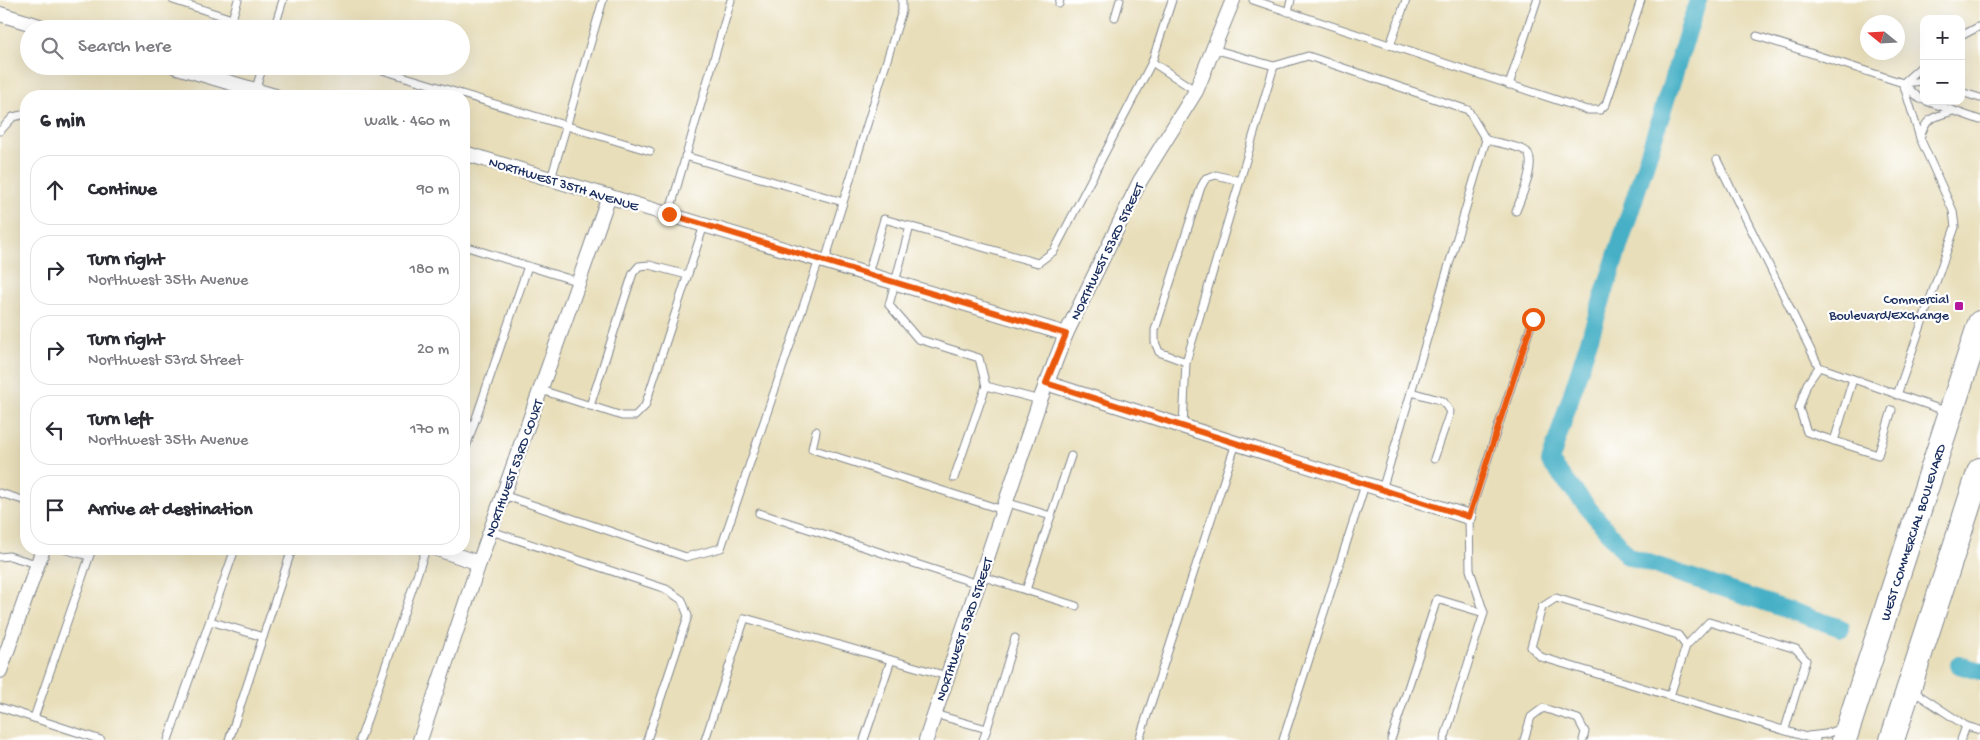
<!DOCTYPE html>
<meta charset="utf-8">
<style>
body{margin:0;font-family:"Gochi Hand",sans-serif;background:#f7f7f7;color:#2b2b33}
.controls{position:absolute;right:15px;top:15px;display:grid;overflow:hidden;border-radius:10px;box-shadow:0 5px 20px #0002}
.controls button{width:45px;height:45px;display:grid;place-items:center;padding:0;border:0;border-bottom:1px solid #e1e1e2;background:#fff;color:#2b2b33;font:25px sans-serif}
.compass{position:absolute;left:1860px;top:15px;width:45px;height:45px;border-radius:50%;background:#fff;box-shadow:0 5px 20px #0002;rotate:288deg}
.stop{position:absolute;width:15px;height:15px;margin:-11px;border:4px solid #ea580c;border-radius:50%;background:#fff}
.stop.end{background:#ea580c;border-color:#fff;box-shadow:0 1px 5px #0008}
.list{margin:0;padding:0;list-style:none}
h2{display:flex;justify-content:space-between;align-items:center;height:65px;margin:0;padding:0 20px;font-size:21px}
h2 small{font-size:16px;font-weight:400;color:#7c7c81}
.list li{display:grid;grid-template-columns:32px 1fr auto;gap:15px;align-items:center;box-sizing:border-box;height:70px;margin:0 10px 10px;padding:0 10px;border:1px solid #e1e1e2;border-radius:20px}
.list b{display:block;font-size:19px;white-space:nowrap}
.list p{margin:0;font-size:16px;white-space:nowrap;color:#7c7c81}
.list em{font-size:16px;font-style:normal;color:#7c7c81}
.icon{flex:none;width:28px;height:28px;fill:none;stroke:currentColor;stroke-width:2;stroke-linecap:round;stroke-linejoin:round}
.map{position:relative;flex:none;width:1980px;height:740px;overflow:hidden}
.search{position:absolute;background:#fff;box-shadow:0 5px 20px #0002;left:20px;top:20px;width:450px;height:55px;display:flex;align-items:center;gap:12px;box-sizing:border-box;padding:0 18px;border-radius:28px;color:#7c7c81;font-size:19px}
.panel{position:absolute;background:#fff;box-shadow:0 5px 20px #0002;left:20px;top:90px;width:450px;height:465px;border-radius:20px}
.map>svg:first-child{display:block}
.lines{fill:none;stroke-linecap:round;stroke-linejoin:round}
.canal{stroke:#47b0c6;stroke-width:18}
.lane-casing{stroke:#82868c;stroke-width:9}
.street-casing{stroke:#82868c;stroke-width:16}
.highway-casing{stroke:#82868c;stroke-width:26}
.lane{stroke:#fff;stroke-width:7}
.street{stroke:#fff;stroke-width:14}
.highway{stroke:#fff;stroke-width:24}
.route{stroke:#ea580c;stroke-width:6}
.poi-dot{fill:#b5179e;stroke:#fff;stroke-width:2}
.labels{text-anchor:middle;stroke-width:4.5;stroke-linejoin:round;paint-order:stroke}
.street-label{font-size:14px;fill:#1b2f5e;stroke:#fff}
.poi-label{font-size:14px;fill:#1b2f5e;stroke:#fff;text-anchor:end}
</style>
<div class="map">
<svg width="1980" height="740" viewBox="0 0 1980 740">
<rect width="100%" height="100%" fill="#fff"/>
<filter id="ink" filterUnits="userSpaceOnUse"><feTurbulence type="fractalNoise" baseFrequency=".02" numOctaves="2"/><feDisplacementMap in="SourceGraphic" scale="10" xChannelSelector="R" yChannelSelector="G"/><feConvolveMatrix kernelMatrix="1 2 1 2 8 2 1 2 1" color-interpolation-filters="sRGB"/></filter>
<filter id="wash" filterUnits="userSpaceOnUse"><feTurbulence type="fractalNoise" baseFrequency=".0096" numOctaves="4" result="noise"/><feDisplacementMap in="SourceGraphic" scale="20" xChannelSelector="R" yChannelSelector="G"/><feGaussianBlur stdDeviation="1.12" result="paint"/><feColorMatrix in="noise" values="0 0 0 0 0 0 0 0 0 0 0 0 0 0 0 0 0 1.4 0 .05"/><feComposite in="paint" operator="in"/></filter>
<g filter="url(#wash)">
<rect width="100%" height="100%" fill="#e8deb9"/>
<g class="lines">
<g class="canal">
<path d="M1698,0L1550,462L1628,556L1841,628"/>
<path d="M1959,665L1980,671"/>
</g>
</g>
</g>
<g filter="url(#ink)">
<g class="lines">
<defs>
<g id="lane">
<path d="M173,0L232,19L238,0"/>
<path d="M1172,0L1152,62L1196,91"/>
<path d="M1253,0L1587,110H1600L1606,104L1641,0"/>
<path d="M1059,4L1060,0"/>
<path d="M1288,12L1291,0"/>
<path d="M1115,17L1120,0"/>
<path d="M227,29L232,19"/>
<path d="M274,29L283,0"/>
<path d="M1757,36L1903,83L1924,81"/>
<path d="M1961,36L1980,26"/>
<path d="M1390,45L1406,0"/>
<path d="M369,66L650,151"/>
<path d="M1274,66L1308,56L1468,110L1486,140L1382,490"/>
<path d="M1903,83L1920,138"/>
<path d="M1903,83L1924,64"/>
<path d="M1903,83L1920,99L1924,100"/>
<path d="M1509,85L1537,0"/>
<path d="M255,91L263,66"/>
<path d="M1961,92L1980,98"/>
<path d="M1926,101L1980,120"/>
<path d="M0,131L13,117L26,114"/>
<path d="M1486,140C1498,143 1513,145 1524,150C1540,157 1521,198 1516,211"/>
<path d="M685,156L843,202"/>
<path d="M1717,160L1819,367L1948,412"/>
<path d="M551,179L603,0"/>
<path d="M669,214L731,0"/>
<path d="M910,226L889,305L918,339L979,358L986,386"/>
<path d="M464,246L579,282"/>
<path d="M825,261L902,11V0"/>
<path d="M868,274L884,219L1038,263L1054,251L1152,62"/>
<path d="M1186,362L1159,352L1155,342V330L1201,187L1206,178L1216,175L1240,181"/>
<path d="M1819,367L1807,384L1799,408L1807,432L1878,455L1892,410"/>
<path d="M541,390L622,416H635L645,406L704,225"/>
<path d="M1411,392L1443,401L1450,412L1434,459"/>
<path d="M1897,395L1955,227L1953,211L1920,138C1926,117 1933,117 1953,111"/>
<path d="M590,406L633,273L639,266L649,265L687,275"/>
<path d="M1183,427L1186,362L1274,66L1213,49"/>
<path d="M816,431L812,449L1003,510"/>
<path d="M1834,441L1853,379"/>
<path d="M464,453L528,266"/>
<path d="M954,478L986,386L1040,400"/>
<path d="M0,493L26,501"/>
<path d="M503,495L686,557L721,548L819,260"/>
<path d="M1005,502L1051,516"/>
<path d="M759,513L978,584"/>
<path d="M491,531L666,589L682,600L688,616L647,740"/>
<path d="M63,549L89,556"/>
<path d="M0,557L9,556L37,564"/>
<path d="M981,576L1076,606"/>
<path d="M1026,590L1071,456"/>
<path d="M210,621L263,637"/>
<path d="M1686,646L1709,622L1796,649L1806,660L1785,729"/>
<path d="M1913,691L1966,726L1980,730"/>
<path d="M1670,696L1686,646L1678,635L1556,598L1542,607L1531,647L1541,657L1816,740"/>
<path d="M0,707L101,740"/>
<path d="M934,714L987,729L983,740"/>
<path d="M34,718L92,549"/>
<path d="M987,729L1015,638"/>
<path d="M1808,736L1826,734L1841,728"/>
<path d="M168,740L235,549"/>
<path d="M229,740L292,549"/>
<path d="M360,740L426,549"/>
<path d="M705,740L745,618L947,676"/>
<path d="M864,740L891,660"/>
<path d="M1139,740L1236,443"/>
<path d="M1283,740L1365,485"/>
<path d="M1391,740L1437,599L1484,613"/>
<path d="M1444,740L1484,613L1470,570L1469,517L1533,319"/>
<path d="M1524,740L1531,717L1543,708L1578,719L1585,732L1583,740"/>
<path d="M1961,740L1966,726"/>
</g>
<g id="street">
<path d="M0,14L49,29"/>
<path d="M174,66L275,96"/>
<path d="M464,153L1066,334"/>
<path d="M1046,383L1469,517"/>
<path d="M437,549L479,563"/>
<path d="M0,671L43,549"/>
<path d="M420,740L479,563L609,196"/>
<path d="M926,740L1040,400L1066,334L1140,181L1196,91L1233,0"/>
</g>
<g id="highway">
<path d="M1844,740L1980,323"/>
<path d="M1892,740L1980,470"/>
</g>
</defs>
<use href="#lane" class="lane-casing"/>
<use href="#street" class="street-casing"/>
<use href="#highway" class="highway-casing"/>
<use href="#lane" class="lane"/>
<use href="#street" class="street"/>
<use href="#highway" class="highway"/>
</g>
</g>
<g class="lines" filter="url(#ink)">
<path class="route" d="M669,214L1066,334L1046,383L1469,517L1533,319"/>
</g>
<rect class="poi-dot" x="1954" y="301" width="10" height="10" rx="2.5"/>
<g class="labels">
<g class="street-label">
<text transform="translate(564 183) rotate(17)" y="5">NORTHWEST 35TH AVENUE</text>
<text transform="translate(1106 251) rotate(-64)" y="5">NORTHWEST 53RD STREET</text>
<text transform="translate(513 468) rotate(-70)" y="5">NORTHWEST 53RD COURT</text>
<text transform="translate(1912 532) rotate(-72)" y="5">WEST COMMERCIAL BOULEVARD</text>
<text transform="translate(963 629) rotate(-71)" y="5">NORTHWEST 53RD STREET</text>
</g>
<g class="poi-label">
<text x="1949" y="303">Commercial<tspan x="1949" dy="16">Boulevard/Exchange</tspan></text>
</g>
</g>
</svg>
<div class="controls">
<button>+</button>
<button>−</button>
</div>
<svg class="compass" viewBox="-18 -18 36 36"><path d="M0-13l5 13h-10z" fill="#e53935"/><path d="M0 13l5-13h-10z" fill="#7c7c81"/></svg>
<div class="stop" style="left:1533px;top:319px"></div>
<div class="stop end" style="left:669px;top:214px"></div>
<div class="search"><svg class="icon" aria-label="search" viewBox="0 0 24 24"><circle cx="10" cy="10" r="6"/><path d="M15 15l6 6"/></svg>Search here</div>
<section class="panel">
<h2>6 min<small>Walk · 460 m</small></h2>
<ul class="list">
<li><svg class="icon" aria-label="ahead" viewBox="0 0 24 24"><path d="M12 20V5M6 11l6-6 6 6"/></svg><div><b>Continue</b></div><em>90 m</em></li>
<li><svg class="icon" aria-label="right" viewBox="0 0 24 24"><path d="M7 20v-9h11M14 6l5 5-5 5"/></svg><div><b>Turn right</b><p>Northwest 35th Avenue</p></div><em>180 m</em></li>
<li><svg class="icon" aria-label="right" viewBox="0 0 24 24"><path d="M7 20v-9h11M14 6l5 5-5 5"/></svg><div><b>Turn right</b><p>Northwest 53rd Street</p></div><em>20 m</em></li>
<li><svg class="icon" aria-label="left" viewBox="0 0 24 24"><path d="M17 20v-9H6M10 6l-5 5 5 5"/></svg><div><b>Turn left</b><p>Northwest 35th Avenue</p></div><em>170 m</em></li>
<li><svg class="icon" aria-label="arrive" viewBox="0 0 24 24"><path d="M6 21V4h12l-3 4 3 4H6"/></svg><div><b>Arrive at destination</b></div></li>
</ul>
</section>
</div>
